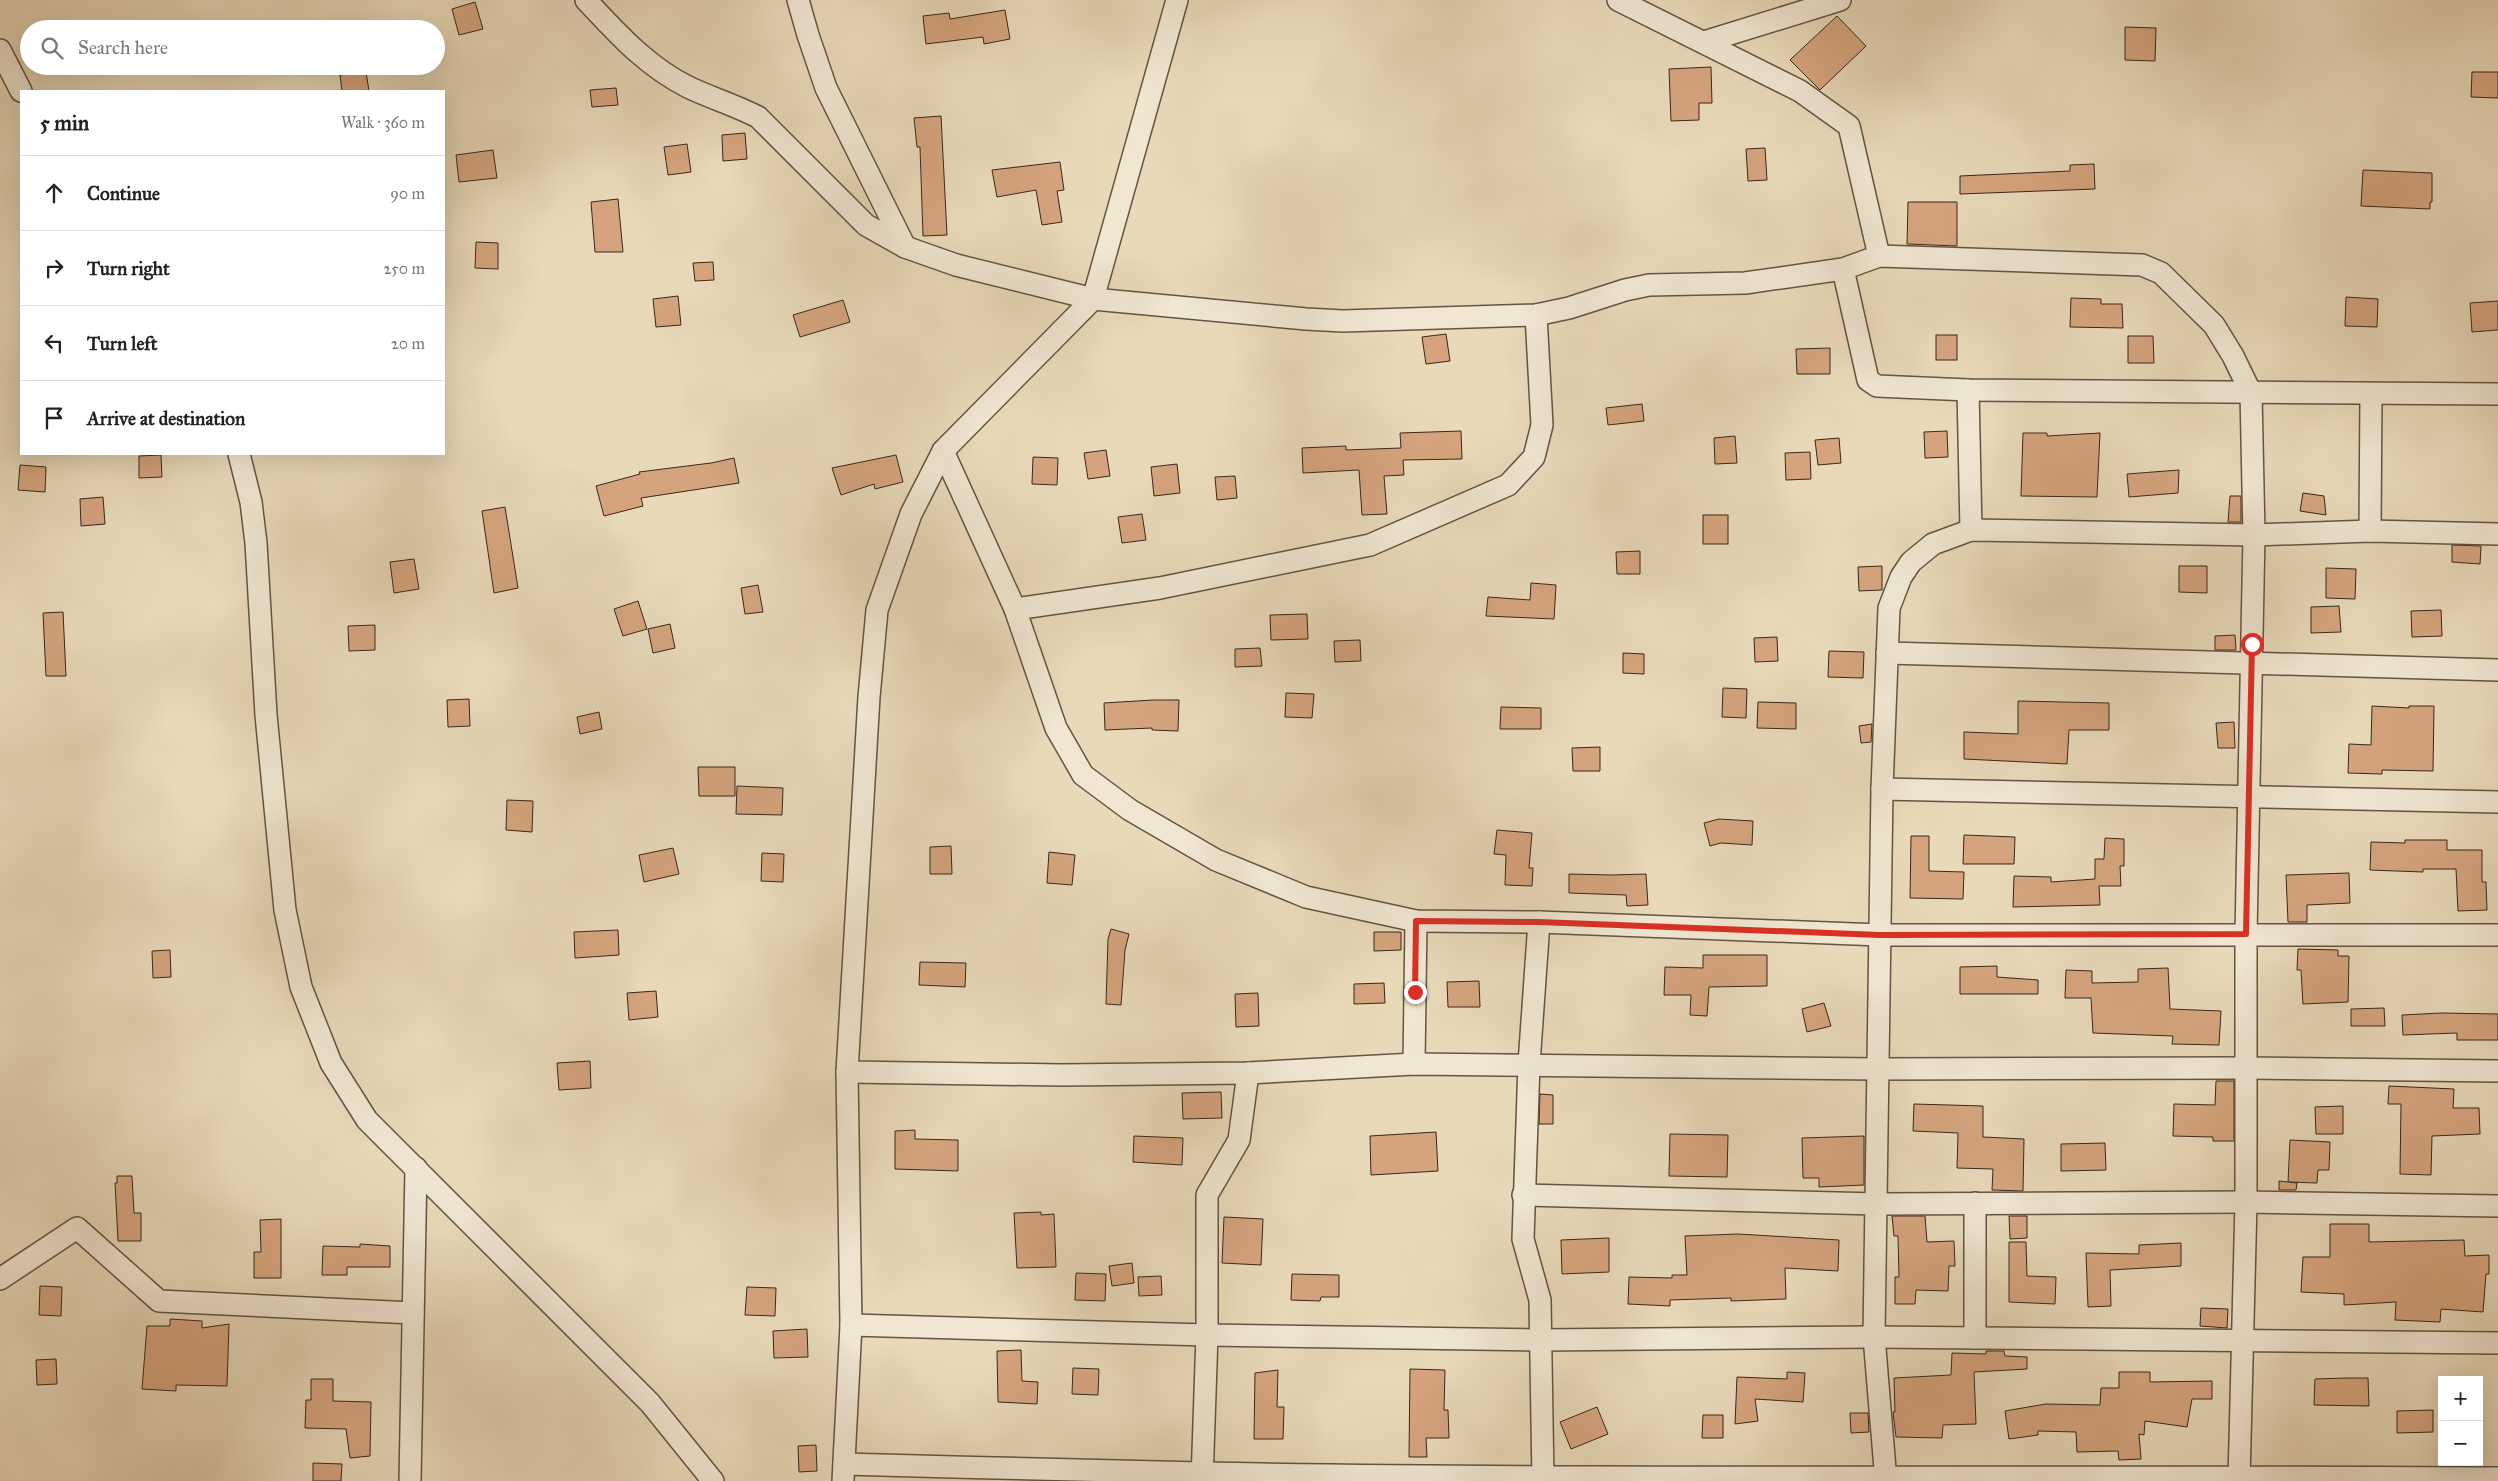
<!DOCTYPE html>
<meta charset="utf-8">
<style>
body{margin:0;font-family:"IM FELL Great Primer",serif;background:#f6f6f6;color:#222}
.controls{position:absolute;right:15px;bottom:15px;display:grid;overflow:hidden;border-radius:0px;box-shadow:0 5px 20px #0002}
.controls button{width:45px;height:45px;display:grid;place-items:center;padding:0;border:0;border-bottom:1px solid #e0e0e0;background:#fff;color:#222;font:25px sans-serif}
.stop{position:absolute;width:15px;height:15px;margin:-11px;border:4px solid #d93025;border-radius:50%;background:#fff}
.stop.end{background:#d93025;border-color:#fff;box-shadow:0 1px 5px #0008}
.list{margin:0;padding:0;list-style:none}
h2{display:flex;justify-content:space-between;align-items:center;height:65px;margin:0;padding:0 20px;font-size:21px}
h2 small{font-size:16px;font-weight:400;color:#767676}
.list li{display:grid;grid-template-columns:32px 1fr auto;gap:15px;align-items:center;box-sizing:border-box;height:75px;padding:0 20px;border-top:1px solid #e0e0e0}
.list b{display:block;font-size:19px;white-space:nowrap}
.list em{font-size:16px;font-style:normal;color:#767676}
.icon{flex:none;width:28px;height:28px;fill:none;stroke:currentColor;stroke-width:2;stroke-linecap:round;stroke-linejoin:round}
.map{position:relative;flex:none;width:2498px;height:1481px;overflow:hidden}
.search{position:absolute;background:#fff;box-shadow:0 5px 20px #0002;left:20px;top:20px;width:425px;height:55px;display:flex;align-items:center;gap:12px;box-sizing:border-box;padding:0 18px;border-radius:28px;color:#767676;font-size:19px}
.panel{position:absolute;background:#fff;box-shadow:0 5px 20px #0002;left:20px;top:90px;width:425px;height:365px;border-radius:0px}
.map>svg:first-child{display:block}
.building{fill:#d5a47e;stroke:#38271c}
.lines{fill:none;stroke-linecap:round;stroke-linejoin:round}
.street-casing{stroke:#645443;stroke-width:24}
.street{stroke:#f0e6d2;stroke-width:21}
.route{stroke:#d93025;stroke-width:6}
</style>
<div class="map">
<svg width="2498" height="1481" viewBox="0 0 2498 1481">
<rect width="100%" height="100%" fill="#e8d9b9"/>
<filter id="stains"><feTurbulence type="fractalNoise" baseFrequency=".004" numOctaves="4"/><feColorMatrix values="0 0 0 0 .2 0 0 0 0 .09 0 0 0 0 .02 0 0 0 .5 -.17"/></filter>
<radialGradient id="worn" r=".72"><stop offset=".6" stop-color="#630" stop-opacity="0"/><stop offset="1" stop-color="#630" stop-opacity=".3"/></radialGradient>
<g class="building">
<path d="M475,2L483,29L459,35L452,9Z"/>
<path d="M1005,10L1010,39L984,44L983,37L926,44L923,16L949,13L950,19Z"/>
<path d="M1837,16L1866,46L1820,90L1790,60Z"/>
<path d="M2125,27L2156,28L2155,61L2125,60Z"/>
<path d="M1711,67L1712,103H1699V120L1671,121L1669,69Z"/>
<path d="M366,72L369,91H342L340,75Z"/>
<path d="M2472,72H2498V98L2471,97Z"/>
<path d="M616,88L618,105L592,107L590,90Z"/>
<path d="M941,116L947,235L923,236L920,147H917L914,118Z"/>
<path d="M745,133L747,159L723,161L722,135Z"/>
<path d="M687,144L691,172L668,175L664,147Z"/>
<path d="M1765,148L1767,180L1748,181L1746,149Z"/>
<path d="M493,150L497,178L459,182L456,155Z"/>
<path d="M1060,162L1064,190L1057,191L1062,222L1042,225L1036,190L997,197L992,170Z"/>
<path d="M2094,164L2095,189L1960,194V176L2070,171V165Z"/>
<path d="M2363,170L2432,173V202H2430V209L2361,206Z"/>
<path d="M618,199L623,252H595L591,202Z"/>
<path d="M1908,202H1957V246L1907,244Z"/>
<path d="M476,242L498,243V269L475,268Z"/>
<path d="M713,262L714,280L695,281L693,263Z"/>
<path d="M678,296L681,325L656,327L653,299Z"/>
<path d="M2346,297L2378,299L2377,327L2345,326Z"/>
<path d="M2071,298L2101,299V304H2122L2123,328L2070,327Z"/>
<path d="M843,300L850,322L800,337L793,315Z"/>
<path d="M2498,301V330L2472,332L2470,303Z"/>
<path d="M1446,334L1450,361L1426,364L1422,337Z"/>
<rect x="1936" y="335" width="21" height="25"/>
<path d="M2128,336H2153L2154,363H2128Z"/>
<path d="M1830,348V374H1797L1796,349Z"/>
<path d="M1642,404L1644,421L1608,425L1606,408Z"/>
<path d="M1461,431L1462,459L1403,460L1404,475L1384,476L1387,514L1362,515L1359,470L1303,473L1302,448L1346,446V450L1401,448L1400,433Z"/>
<path d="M1947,431L1948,457L1925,458L1924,432Z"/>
<path d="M2023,433H2047V436L2100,433L2097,497L2021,496Z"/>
<path d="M1735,436L1737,463L1715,464L1714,438Z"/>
<path d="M1839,438L1841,463L1818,465L1815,440Z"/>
<path d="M1106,450L1110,476L1088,479L1084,453Z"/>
<path d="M1810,452L1811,479L1786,480L1785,453Z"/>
<path d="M161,455L162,477L139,478V456Z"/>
<path d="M896,455L903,482L875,489L874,484L841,495L832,468Z"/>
<path d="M1033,457L1058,458L1057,485L1032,484Z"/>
<path d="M734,458L739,483L641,498L643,506L604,516L596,486L640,474L639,472L711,463Z"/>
<path d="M1177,464L1180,493L1154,496L1151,467Z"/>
<path d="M20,465L46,467L45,492L18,490Z"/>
<path d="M2179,470L2178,493L2129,497L2127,474Z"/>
<path d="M1235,476L1237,498L1217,500L1215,477Z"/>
<path d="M2303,493L2324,496L2326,515L2300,511Z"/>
<path d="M2230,496H2241V522H2228Z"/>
<path d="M103,497L105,524L81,526L80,499Z"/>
<path d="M505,507L518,588L494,593L482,511Z"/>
<path d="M1142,514L1146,540L1122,543L1118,517Z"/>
<rect x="1703" y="515" width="25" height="29"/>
<path d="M2452,545L2481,546L2480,564L2452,562Z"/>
<path d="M1640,551V574H1617L1616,552Z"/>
<path d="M414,559L419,589L394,593L390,562Z"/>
<path d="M1882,566V590L1859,591L1858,567Z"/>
<path d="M2179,566H2207V593L2179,592Z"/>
<path d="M2326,568L2356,569L2355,599L2326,598Z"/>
<path d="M1531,583L1556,585L1554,619L1486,616L1488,597L1530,600Z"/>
<path d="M758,585L763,612L745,614L741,588Z"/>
<path d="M638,601L647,629L623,636L614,609Z"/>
<path d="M2339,606L2341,632L2311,633V607Z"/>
<path d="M2441,610L2442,636L2412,637L2411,611Z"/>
<path d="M63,612L66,676H46L43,613Z"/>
<path d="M1307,614L1308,639L1271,640L1270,615Z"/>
<path d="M670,624L675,648L653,653L648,629Z"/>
<path d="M375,625V650L349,651L348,626Z"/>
<path d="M2235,635L2236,650H2215V636Z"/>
<path d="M1777,637L1778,661L1755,662L1754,638Z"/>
<path d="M1360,640L1361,661L1335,662L1334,641Z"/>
<path d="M1260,648L1262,666L1235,667V649Z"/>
<path d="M1829,651L1864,652L1863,678L1828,677Z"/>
<path d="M1623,653L1644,654V674L1623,673Z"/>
<path d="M1723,688L1747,689L1746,718L1722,717Z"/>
<path d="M1286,693L1314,694L1312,718L1285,717Z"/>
<path d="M469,699L470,726L448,727L447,700Z"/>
<path d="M1153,700H1179L1178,731L1152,730V728L1105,730L1104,703Z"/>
<path d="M2018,701L2109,703V730H2069L2067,764L1964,759V732L2018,734Z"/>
<path d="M1758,702L1796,703V729L1757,728Z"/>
<path d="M2372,706L2409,708V706H2434L2433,771L2382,770V774L2348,773L2349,744L2371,745Z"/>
<path d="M1501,707L1541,708V729H1500Z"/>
<path d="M599,712L602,729L580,734L577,717Z"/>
<path d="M2234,722L2235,748H2218L2216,723Z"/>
<path d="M1872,724L1871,742L1861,743L1859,726Z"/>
<path d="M1600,747V771H1573L1572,748Z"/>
<path d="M698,767H735V796H699Z"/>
<path d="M737,786L783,788L782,815L736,814Z"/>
<path d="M507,800L533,801L532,832L506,830Z"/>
<path d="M1719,819L1753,821L1752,845L1721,843L1710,846L1704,823Z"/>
<path d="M1497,830L1532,833L1529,868H1533L1532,886L1505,885L1506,855L1494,854Z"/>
<path d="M1964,835L2015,837L2014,864H1963Z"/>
<path d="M1911,836H1929V871L1964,872L1963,899L1910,898Z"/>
<path d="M2105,838L2124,839V866H2120L2121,886H2099L2100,905L2013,907L2014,876L2051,877V882L2095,879V859H2104Z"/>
<path d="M2405,840H2447V850H2482V882H2486L2487,910L2458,911L2456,869H2423V872L2370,870L2371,842L2405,843Z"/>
<path d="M951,846L952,874H930V847Z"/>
<path d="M673,848L679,874L644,882L639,855Z"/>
<path d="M1049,852L1075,855L1072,885L1047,883Z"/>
<path d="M762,853L784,854L783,882L761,881Z"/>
<path d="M2349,873L2350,903L2307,905V922H2288L2286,875Z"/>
<path d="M1569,874L1612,875L1646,874L1648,905L1627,906L1626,895L1569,893Z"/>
<path d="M1111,929L1129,934L1125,950L1121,1005L1106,1004L1108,939Z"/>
<path d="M618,930L619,955L575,958L574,932Z"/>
<path d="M1374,932H1401V950L1374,951Z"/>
<path d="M2298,949L2338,950V956H2349L2348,1002L2303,1004L2301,970H2297Z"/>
<path d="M170,950L171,977L153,978L152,951Z"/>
<path d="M1703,955H1767V986L1709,987L1707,1016L1690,1015L1691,995H1664L1665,967L1703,968Z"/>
<path d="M920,962L966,963L965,987L919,985Z"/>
<path d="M1997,966V977L2038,980V994H1960V967Z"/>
<path d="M2168,968L2170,1009L2221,1011L2219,1045L2172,1044L2173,1036L2093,1033L2091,998H2065L2066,970L2092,971V983L2138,982V969Z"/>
<path d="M1479,981L1480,1007H1448L1447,982Z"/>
<path d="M1384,983L1385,1003L1354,1004V984Z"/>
<path d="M656,991L658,1017L629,1020L627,993Z"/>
<path d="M1258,993L1259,1026L1236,1027L1235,994Z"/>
<path d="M1824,1003L1831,1026L1807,1032L1802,1009Z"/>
<path d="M2384,1008L2385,1026H2351V1009Z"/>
<path d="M2441,1013L2498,1014V1040H2457V1033L2403,1035L2402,1015Z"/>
<path d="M590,1061L591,1088L559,1090L557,1063Z"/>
<path d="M2216,1081H2234V1141H2213V1137L2173,1136L2174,1104L2215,1105Z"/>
<path d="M2389,1086L2454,1089L2453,1108H2479L2480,1134L2432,1136L2431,1175L2400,1174L2401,1104H2388Z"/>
<path d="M1221,1092L1222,1118L1183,1119L1182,1093Z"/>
<path d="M1540,1094L1553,1095V1124H1539Z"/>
<path d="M1914,1104L1983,1106V1137L2024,1139L2023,1191L1992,1190L1993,1169L1957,1168L1958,1133L1913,1131Z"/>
<path d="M2343,1106V1134H2316L2315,1107Z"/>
<path d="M915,1130V1139L958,1140V1171L895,1169V1131Z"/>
<path d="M1436,1132L1438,1171L1371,1175L1370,1136Z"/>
<path d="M1670,1134L1728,1135L1727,1177L1669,1176Z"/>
<path d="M1134,1136L1183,1138L1182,1165L1133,1162Z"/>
<path d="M1864,1136V1185L1819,1187V1178H1803L1802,1138Z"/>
<path d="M2290,1140L2330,1142L2329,1170H2318L2317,1183L2288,1182Z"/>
<path d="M2105,1143L2106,1170L2061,1171V1144Z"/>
<path d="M117,1176H132L134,1213H141V1241H118L115,1183H117Z"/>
<path d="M2279,1181L2297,1183L2296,1190H2279Z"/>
<path d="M1041,1212V1215L1054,1214L1056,1267L1017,1268L1014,1213Z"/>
<path d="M1892,1216H1925L1927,1242L1954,1241L1955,1266H1949L1948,1291L1916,1290L1915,1304H1895V1277H1899L1898,1236H1894Z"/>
<path d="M2009,1216H2027V1238L2010,1239Z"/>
<path d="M1224,1217L1263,1219L1261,1265L1222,1263Z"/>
<path d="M281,1219V1278H254V1252H261L260,1220Z"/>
<path d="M2330,1224H2369V1242L2464,1240L2465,1256L2489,1255V1274H2486L2483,1312L2441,1309L2440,1322L2395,1320L2396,1302L2344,1305V1294L2301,1292L2303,1257H2330Z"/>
<path d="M1738,1234L1839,1240L1838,1271L1785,1268L1786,1299L1731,1301V1298L1670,1300V1306L1628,1304L1629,1277L1672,1278V1275H1687L1685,1236Z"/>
<path d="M1609,1238V1272L1562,1274L1561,1240Z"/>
<path d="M2009,1242H2026L2027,1276L2056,1277L2055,1304L2009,1302Z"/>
<path d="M2181,1243V1266L2110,1270L2111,1306L2088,1307L2086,1253L2139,1254V1245Z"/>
<path d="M360,1244L390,1246V1267H347V1275H322L323,1246L360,1247Z"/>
<path d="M1132,1263L1134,1283L1112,1286L1109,1266Z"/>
<path d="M1076,1273L1106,1274L1105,1301L1075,1300Z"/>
<path d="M1292,1274L1339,1275V1297H1321L1320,1301L1291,1300Z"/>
<path d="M1161,1276L1162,1295L1139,1296L1138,1277Z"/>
<path d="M40,1286L62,1287L61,1316L39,1315Z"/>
<path d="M747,1287L776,1288L775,1316L745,1315Z"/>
<path d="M2201,1308L2228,1309L2227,1328L2200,1326Z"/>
<path d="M170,1319L202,1321V1328L229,1324L227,1386L176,1385V1391L142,1389L147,1326H170Z"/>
<path d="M807,1329L808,1357L774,1358L773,1331Z"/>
<path d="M1021,1350L1022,1381L1038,1382L1037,1404L998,1402L997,1351Z"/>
<path d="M1986,1351H2004L2005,1356L2027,1357V1369L1974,1372L1976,1424L1943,1425L1942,1438L1896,1437L1893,1412H1895L1894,1378L1951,1375L1952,1353L1986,1354Z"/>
<path d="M56,1359L57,1384L37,1385L36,1360Z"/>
<path d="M1073,1368L1099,1369L1098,1395L1072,1394Z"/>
<path d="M1410,1369L1445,1370L1444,1410H1448L1449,1438H1426L1427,1457H1409Z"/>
<path d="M1278,1370L1277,1407H1284L1283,1439H1254L1255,1373Z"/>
<path d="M1787,1372L1805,1373L1803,1402L1755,1399L1758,1421L1735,1424L1737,1377L1787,1379Z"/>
<path d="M2119,1372H2150V1382L2212,1381V1399H2192L2187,1427L2145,1421L2144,1435L2139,1434L2141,1459L2119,1460L2118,1451L2077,1452L2076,1432L2038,1431V1435L2009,1439L2005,1411L2046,1404L2100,1405L2101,1388H2119Z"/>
<path d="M2345,1378H2368L2369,1406L2314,1405L2315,1379Z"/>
<path d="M311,1379H333V1401L371,1402L370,1456L350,1458L346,1429L305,1428L306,1400H311Z"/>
<path d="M1597,1407L1608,1434L1571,1449L1560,1422Z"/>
<path d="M2433,1410V1432L2397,1433V1411Z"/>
<path d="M1850,1413H1868L1869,1432L1851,1433Z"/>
<path d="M1703,1415H1723V1438H1702Z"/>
<path d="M816,1445L817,1471L799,1472L798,1446Z"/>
<path d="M313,1463L342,1464L341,1481H313Z"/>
</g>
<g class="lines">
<defs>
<g id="street">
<path d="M586,0C617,33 646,66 688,87C711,98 735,105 758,117L866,225L905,247L956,265L1093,299L1306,319L1343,321L1536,315L1569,308L1625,290L1649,285L1745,283L1843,269L1879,256L2142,265L2161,273L2214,325L2233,356L2251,393L2254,535L2246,934V1202L2239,1481"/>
<path d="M798,0L808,35L826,88L905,247"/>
<path d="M1618,0L1800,91L1849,126L1879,256"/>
<path d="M1704,42L1840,0"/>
<path d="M0,50L21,91"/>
<path d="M1843,269L1868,380L1877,386L1968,390L2498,394"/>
<path d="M1968,390L1971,530"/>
<path d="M943,451L1015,609L1056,728L1083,775L1130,810L1216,860L1306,897L1416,921L1539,922L1880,935H2498"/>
<path d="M239,454L251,502L256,543L266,715L285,910L301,987L331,1063L367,1120L650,1403L713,1481"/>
<path d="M2370,531L2371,394"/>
<path d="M1015,609L1160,588L1370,545L1508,485L1534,457L1542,425L1536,315"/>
<path d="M1887,653L2498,670"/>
<path d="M1882,789L2498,802"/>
<path d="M1539,922L1529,1064L1523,1239L1540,1300L1543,1481"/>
<path d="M1414,1064L1416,921"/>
<path d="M847,1072L1062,1075L1248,1073L1414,1064L1879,1069L2246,1068L2498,1071"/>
<path d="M1523,1195L1877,1204L2246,1202L2498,1206"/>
<path d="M1975,1203V1338"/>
<path d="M0,1279L77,1228L159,1301L413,1313"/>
<path d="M851,1325L1207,1335L1541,1340L1874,1337L2498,1343"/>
<path d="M844,1464C963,1467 1082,1471 1201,1473C1633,1481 2066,1475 2498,1478"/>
<path d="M410,1481L416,1168"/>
<path d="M843,1481L851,1325L847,1072L869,697L877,610L911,514L943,451L1093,299L1177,0"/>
<path d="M1202,1481L1207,1335V1195L1239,1140L1248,1073"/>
<path d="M1886,1481L1874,1337L1882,789L1889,608L1901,577L1911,562L1933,544L1971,530L2254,535L2370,531L2498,534"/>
</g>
</defs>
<use href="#street" class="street-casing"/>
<use href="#street" class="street"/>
</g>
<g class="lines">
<path class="route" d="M1415,992L1416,921L1539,922L1880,935L2246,934L2252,644"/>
</g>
<rect width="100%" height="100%" filter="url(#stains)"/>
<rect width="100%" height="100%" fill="url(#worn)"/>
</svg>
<div class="controls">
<button>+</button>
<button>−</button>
</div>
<div class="stop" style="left:2252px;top:644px"></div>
<div class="stop end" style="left:1415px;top:992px"></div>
<div class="search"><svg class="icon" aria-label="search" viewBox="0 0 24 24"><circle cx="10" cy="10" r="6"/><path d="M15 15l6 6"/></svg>Search here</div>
<section class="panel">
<h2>5 min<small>Walk · 360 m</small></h2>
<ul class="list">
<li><svg class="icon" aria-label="ahead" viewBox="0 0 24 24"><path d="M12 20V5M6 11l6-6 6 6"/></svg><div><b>Continue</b></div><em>90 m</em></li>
<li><svg class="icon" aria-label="right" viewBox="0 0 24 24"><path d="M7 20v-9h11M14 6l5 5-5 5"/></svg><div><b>Turn right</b></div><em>250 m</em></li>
<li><svg class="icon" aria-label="left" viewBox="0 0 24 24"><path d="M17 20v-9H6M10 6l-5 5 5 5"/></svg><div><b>Turn left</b></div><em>20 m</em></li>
<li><svg class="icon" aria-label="arrive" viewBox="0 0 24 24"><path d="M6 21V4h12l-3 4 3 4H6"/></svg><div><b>Arrive at destination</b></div></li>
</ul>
</section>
</div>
